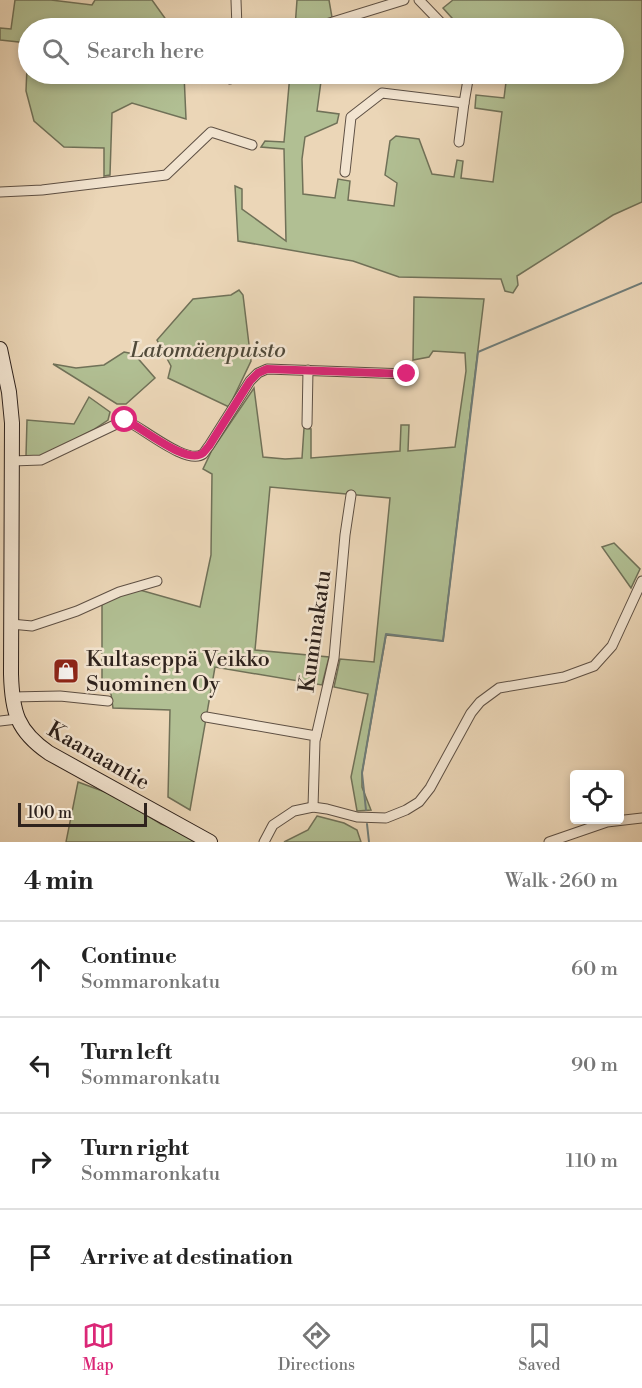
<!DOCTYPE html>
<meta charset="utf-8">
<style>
body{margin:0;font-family:"Libre Bodoni",serif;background:#f2f2f2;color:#222}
.controls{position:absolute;right:18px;bottom:18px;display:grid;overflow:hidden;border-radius:6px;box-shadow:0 3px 9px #0003}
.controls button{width:54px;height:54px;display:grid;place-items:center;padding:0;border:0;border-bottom:2px solid #e0e0e0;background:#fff;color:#222;font:30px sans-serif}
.scale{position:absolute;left:18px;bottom:15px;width:129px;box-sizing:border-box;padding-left:6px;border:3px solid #2f231d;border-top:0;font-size:16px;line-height:21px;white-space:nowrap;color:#2f231d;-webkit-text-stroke:4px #f2e4d0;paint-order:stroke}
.stop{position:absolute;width:18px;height:18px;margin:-14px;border:4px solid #db2777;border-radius:50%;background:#fff}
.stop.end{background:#db2777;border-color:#fff;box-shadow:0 2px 6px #0008}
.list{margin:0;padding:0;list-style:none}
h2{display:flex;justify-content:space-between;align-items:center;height:78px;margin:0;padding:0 24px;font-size:26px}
h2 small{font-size:20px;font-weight:400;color:#767676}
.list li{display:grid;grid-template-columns:39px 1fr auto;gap:18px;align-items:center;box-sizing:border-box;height:96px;padding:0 24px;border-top:2px solid #e0e0e0}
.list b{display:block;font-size:22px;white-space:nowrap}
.list p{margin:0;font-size:20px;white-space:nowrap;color:#767676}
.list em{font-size:20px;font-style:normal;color:#767676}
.icon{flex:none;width:33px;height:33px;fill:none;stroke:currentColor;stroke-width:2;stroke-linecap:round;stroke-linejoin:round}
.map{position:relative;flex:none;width:642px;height:842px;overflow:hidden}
.search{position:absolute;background:#fff;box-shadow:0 3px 9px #0003;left:18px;right:18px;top:18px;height:66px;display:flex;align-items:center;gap:15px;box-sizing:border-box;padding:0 21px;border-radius:33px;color:#767676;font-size:22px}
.sheet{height:462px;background:#fff}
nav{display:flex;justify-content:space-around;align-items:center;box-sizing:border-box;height:84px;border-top:2px solid #e0e0e0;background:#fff;font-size:16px;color:#767676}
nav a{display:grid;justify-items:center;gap:3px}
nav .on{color:#db2777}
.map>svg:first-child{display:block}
.green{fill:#b1bf93;stroke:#707158;stroke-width:1.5}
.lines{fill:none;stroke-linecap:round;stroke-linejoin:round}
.stream{stroke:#6f7c78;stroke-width:2}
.street-casing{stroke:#5e5044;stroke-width:11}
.secondary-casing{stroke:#2f231d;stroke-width:16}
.street{stroke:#f2e4d0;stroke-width:9}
.secondary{stroke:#f2e4d0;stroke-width:14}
.route{stroke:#db2777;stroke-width:8}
.labels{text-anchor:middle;stroke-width:5;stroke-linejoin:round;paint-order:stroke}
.park-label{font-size:22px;font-style:italic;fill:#504a3a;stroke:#f2e4d0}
.street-label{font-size:22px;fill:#2f231d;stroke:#f2e4d0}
.poi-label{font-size:22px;fill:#2f231d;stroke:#f2e4d0;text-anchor:start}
</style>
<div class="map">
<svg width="642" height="842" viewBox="0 0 642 842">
<rect width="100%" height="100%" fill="#ebd6b7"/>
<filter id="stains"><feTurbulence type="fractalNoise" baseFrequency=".00333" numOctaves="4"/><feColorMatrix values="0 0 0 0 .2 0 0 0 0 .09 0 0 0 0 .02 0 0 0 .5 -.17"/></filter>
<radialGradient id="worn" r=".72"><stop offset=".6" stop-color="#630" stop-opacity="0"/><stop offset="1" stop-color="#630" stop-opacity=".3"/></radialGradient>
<g class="green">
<path d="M15,0H51L92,5L95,0H152L172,28H28V74H184L186,119L132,103L112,113L110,175L104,176V148L64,147L34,121L26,91L28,43L0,40V28L11,29Z"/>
<path d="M297,0H329L333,23L328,26L327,28H295Z"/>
<path d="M453,0H642V202L613,215L517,276L518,285L513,293L505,291L501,279L399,277L353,261L238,241L235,186L242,189V209L286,241L284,149L261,147L265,141L284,142L290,74H322L317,111L339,114L337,123L305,137L302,159L303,194L335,198L338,179L350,181L348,200L394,206L397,183L385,175L390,141L396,136L419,139L432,174L454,177L457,160L463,161L461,178L493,182L502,112L475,108L476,95L504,98L507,74H614V28H513L506,20L495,28H461L443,8Z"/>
<path d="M239,290L243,295L251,361L229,407L168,378L171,366L157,340L193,299L231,295Z"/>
<path d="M414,297L484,299L443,641L386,635L362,773V787L371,810L357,811L351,777L368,694L334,687L340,659L374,662L390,498L270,487L255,650L329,657L322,685L215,667L190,810L168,797L170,710L113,708L111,694L102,684V605L118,594L133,588L200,607L211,555L212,474L203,469L212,450L254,388L263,457L285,459L302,458L304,428L311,429V458L400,451L401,425H409L408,451L455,447L466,371L465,353L433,351L429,357L413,360Z"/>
<path d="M124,352L134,354L155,378L126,404H117L53,364L76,368L104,365Z"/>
<path d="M89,397L110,412L108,420L93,430L62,446L43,456H26L27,420L74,424Z"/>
<path d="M614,543L640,569L631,588L602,547Z"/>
<path d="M78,782L116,796L161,824L178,830L199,842H66Z"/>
<path d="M317,816L344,823L357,830L361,842H284L308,830Z"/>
</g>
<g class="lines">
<g class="stream">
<path d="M366,810L362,773L386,634L443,641L478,352L642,283"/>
<path d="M367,824L369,842"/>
</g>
<defs>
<g id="street">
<path d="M236,0L237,28"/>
<path d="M419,0L446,28"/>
<path d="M323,25L404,0"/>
<path d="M230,79L231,74"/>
<path d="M459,142L464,103"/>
<path d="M345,172L351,117L382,93L464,103L469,74"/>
<path d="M0,192L42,190L166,175L211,132L252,145"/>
<path d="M307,424L308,370"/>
<path d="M12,461L41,460L125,420C142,427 187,466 203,454C205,452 207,448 209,446L250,381L258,373L267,369L407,374"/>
<path d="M11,624L32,626L77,611L119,592L157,581"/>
<path d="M12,697L60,696L108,701"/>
<path d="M206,717L316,736"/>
<path d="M0,721L17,719"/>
<path d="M313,807L315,741L334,658L345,535L351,495"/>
<path d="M264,842L273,825L294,811L313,807L327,809L357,817L386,818L406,810L419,802L430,788L471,713L480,702L499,688L564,677L594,666L612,646L642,581"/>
<path d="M549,842L607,822L642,818"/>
</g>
<path id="secondary" d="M0,349L9,392L12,423L11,674C12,712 17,731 49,753L210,842"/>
</defs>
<use href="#street" class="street-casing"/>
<use href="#secondary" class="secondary-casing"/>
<use href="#street" class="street"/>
<use href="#secondary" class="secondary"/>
</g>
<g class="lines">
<path class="route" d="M125,420C142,427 187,466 203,453C205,451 207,448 209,446L250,381L258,373L267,369L407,374"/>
</g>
<defs>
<symbol id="shop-square" viewBox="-11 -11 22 22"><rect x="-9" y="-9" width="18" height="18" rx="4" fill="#8f2418" stroke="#f2e4d0"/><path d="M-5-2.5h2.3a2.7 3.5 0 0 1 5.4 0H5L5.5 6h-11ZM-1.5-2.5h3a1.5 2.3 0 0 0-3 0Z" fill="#fff"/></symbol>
</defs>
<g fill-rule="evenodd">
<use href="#shop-square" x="51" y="656" width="30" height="30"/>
</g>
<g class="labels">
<g class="park-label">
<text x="208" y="357">Latomäenpuisto</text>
</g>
<g class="street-label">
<text transform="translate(314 631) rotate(-82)" y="8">Kuminakatu</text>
<text transform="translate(99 755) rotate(30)" y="8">Kaanaantie</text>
</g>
<g class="poi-label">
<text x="86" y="666">Kultaseppä Veikko<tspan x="86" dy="25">Suominen Oy</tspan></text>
</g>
</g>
<rect width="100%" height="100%" filter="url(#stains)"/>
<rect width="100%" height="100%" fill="url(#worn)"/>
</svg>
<div class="controls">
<button><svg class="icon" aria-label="locate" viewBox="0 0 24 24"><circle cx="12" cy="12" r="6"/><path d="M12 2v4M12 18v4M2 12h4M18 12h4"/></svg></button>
</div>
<div class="scale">100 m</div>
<div class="stop" style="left:125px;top:420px"></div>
<div class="stop end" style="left:407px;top:374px"></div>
<div class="search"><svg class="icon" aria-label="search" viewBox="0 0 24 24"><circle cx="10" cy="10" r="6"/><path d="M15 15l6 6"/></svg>Search here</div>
</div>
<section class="sheet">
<h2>4 min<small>Walk · 260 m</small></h2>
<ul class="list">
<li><svg class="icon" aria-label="ahead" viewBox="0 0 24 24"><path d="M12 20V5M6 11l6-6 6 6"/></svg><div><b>Continue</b><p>Sommaronkatu</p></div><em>60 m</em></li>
<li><svg class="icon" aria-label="left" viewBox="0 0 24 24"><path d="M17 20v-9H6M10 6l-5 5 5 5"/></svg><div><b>Turn left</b><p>Sommaronkatu</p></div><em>90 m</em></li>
<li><svg class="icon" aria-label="right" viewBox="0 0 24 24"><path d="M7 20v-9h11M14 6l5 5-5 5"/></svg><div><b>Turn right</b><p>Sommaronkatu</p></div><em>110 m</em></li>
<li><svg class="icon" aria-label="arrive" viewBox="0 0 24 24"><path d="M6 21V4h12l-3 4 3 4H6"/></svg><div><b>Arrive at destination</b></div></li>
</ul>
</section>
<nav>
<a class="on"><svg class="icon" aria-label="map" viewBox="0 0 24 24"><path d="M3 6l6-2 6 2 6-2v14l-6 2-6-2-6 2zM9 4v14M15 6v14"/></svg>Map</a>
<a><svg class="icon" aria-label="directions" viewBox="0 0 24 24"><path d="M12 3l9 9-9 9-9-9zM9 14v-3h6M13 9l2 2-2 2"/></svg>Directions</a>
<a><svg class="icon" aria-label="saved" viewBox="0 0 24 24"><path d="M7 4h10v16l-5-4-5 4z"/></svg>Saved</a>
</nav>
